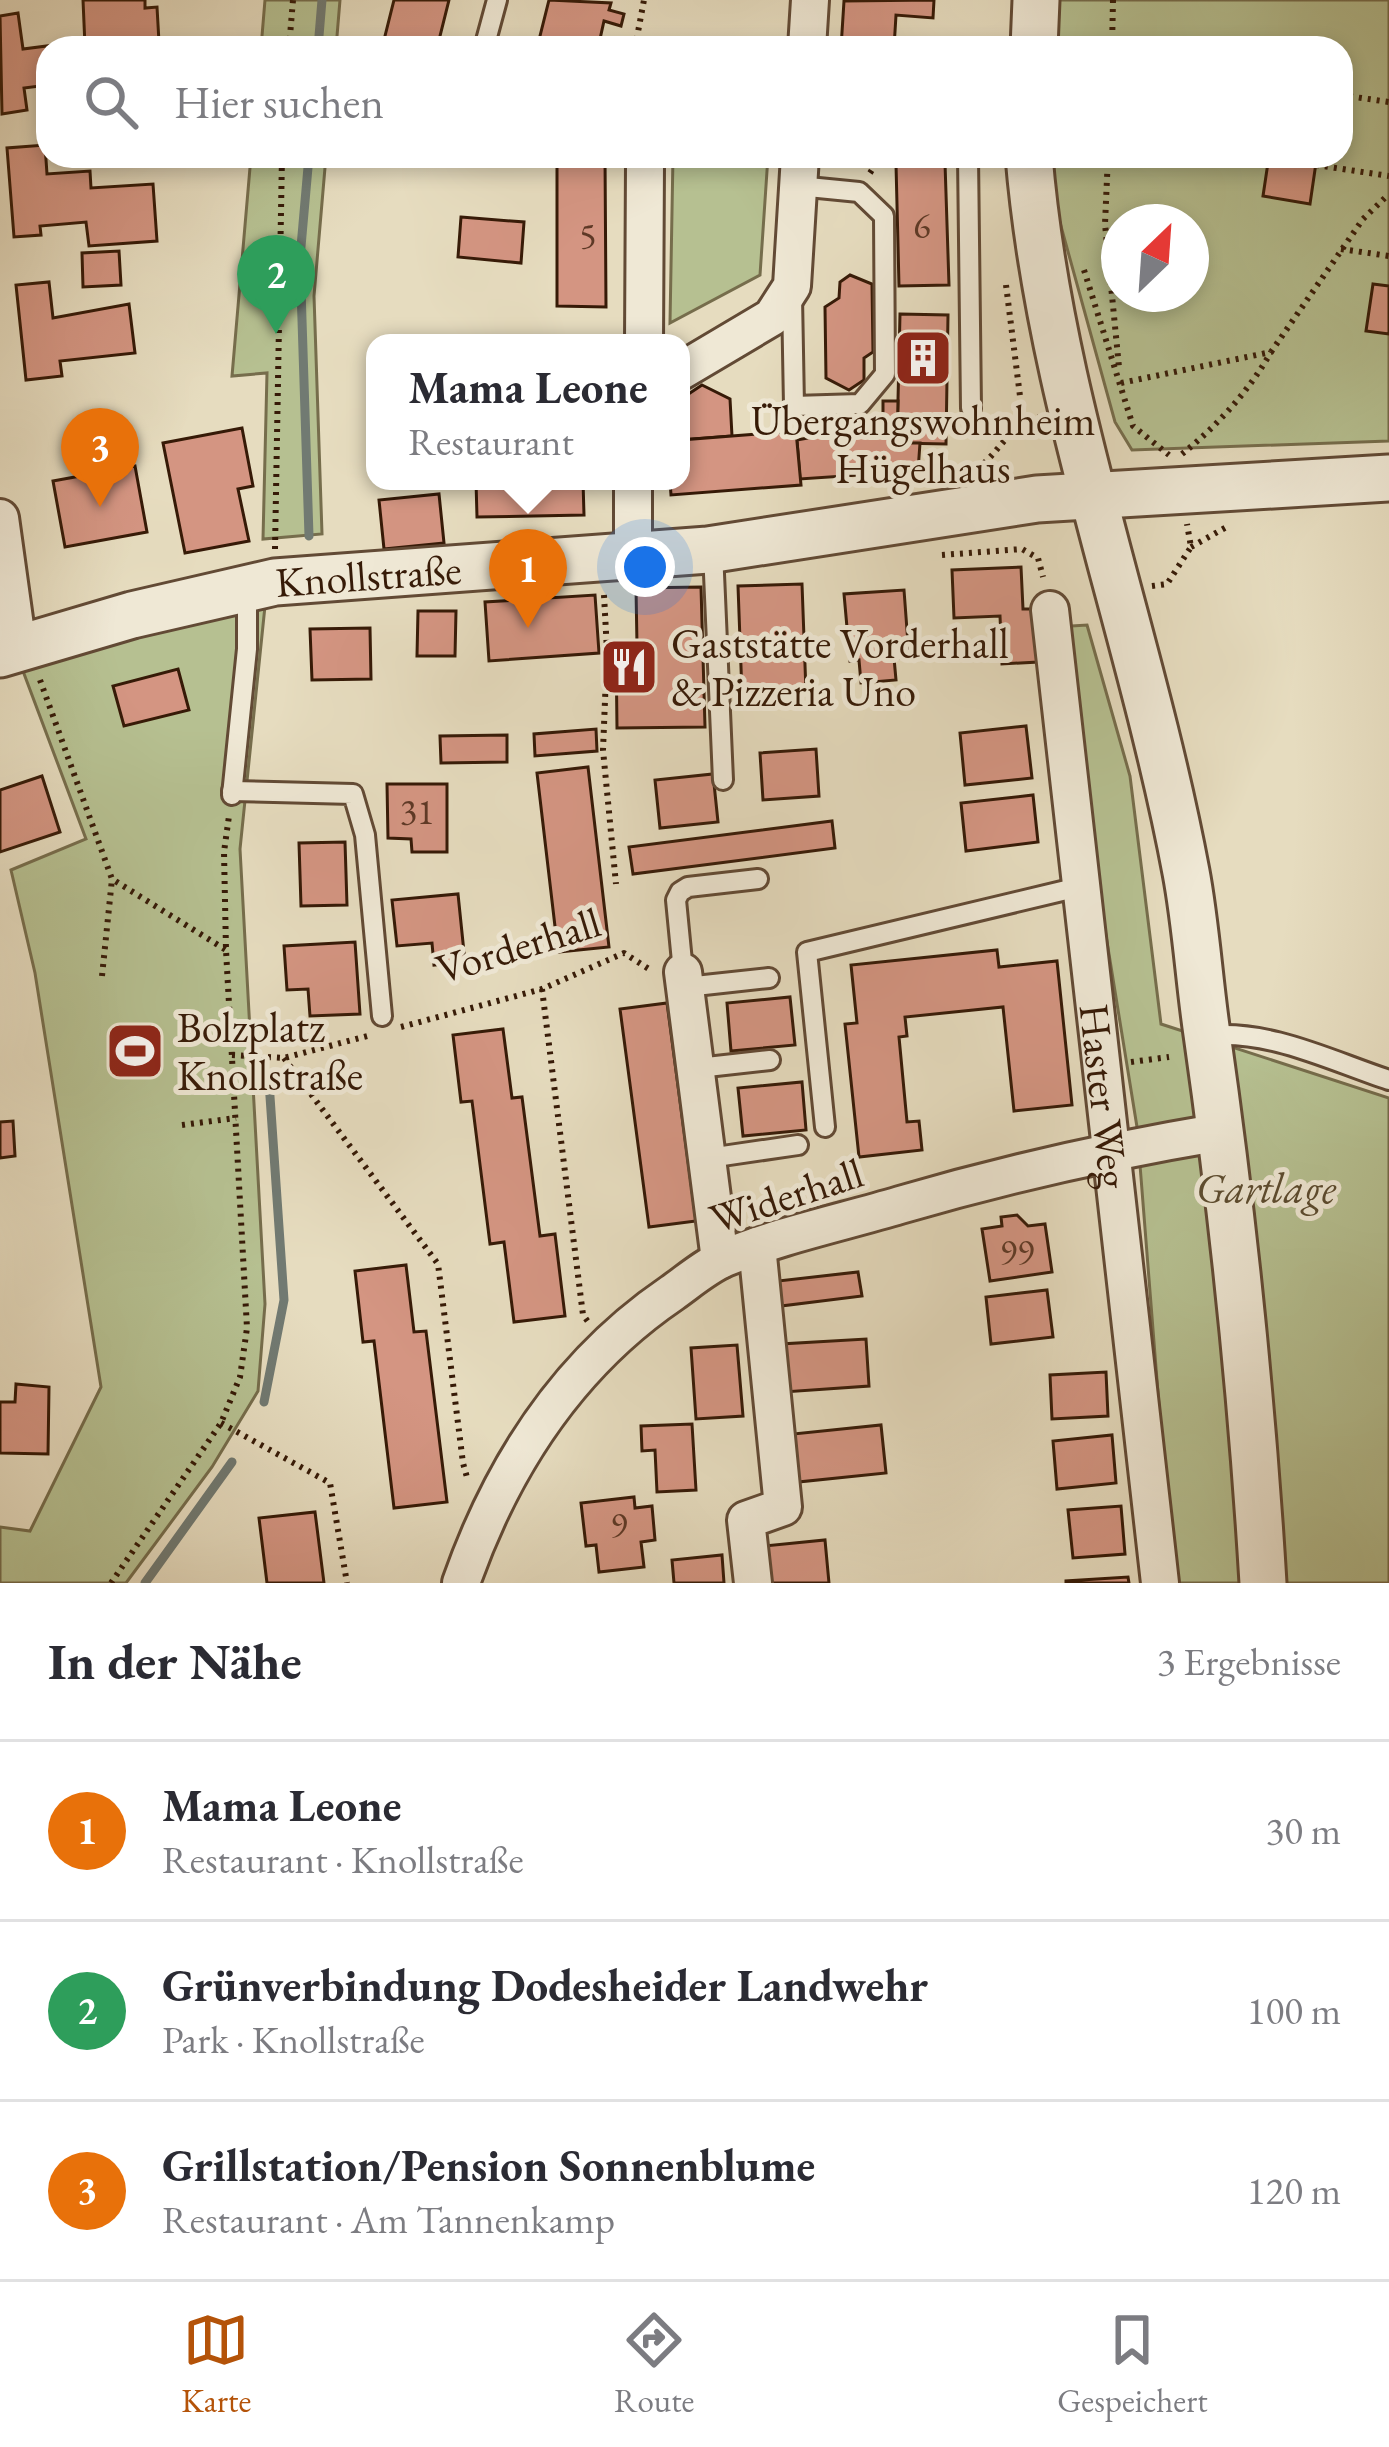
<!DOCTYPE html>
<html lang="de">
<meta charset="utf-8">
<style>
body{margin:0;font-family:"EB Garamond",serif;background:#f7f7f7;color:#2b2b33}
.compass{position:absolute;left:1101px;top:204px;width:108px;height:108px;border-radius:50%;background:#fff;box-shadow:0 6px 18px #0003;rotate:25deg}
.you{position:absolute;left:645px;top:567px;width:42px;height:42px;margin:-30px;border:9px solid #fff;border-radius:50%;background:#1a73e8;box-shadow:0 0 0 18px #1a73e833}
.badge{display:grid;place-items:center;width:78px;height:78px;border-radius:50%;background:#b45309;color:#fff;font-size:39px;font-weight:700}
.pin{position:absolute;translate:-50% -99px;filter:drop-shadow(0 3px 6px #0008)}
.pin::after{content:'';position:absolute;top:63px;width:42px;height:36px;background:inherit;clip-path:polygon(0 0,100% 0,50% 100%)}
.popup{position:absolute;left:366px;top:334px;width:324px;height:156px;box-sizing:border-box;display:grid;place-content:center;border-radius:24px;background:#fff;filter:drop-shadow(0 3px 9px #0005);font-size:39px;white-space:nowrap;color:#7c7c81}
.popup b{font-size:45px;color:#2b2b33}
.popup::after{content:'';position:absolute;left:50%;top:100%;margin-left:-24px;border:24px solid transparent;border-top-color:#fff}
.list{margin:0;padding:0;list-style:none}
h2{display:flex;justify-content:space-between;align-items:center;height:156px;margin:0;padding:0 48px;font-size:51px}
h2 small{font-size:39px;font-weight:400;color:#7c7c81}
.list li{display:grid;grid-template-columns:78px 1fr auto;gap:36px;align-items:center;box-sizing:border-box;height:180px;padding:0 48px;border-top:3px solid #e1e1e2}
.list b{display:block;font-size:45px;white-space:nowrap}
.list p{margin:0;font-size:39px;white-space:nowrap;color:#7c7c81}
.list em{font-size:39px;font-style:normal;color:#7c7c81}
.icon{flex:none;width:66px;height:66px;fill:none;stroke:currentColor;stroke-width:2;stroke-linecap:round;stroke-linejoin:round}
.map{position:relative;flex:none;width:1389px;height:1583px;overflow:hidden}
.search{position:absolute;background:#fff;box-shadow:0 6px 18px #0003;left:36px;right:36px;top:36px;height:132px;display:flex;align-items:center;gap:30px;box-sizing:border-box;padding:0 42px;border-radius:36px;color:#7c7c81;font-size:45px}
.sheet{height:696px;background:#fff}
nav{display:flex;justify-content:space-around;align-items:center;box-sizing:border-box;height:168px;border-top:3px solid #e1e1e2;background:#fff;font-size:33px;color:#7c7c81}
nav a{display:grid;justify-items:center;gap:6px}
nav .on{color:#b45309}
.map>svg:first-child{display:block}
.green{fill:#b6c091;stroke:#766d4c;stroke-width:3;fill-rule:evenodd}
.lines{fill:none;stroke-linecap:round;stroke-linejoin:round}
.stream{stroke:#717a72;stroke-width:9}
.building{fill:#d49582;stroke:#361a07;stroke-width:3}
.service-casing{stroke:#624a35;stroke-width:24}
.minor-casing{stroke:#624a35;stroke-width:42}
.tertiary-casing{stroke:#624a35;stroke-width:51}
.path{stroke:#361a07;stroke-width:6;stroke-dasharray:3 6;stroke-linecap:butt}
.service{stroke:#efe8d5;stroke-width:18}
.minor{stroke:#efe8d5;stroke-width:36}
.tertiary{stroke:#efe8d5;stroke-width:45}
.labels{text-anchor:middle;stroke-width:10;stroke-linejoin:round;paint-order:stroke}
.number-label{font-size:36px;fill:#5e3926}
.poi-label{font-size:42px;fill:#361a07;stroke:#efe8d5;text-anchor:start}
.street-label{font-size:42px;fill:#361a07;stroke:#efe8d5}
.park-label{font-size:42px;font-style:italic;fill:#5c4c30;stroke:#efe8d5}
</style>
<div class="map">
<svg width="1389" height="1583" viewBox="0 0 1389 1583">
<rect width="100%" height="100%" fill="#e6dcbf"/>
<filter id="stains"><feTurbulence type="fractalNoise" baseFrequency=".00167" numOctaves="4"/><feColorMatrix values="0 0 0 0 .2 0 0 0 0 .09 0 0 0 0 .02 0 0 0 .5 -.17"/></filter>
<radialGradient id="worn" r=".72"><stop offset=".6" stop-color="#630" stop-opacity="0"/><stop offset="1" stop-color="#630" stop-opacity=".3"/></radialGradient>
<g class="green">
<path d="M265,0H340L336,48H261Z"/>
<path d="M1054,0H1389V441L1132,450L1115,422L1059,219L1050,156H1341V48H1050ZM1119,222H1191V294H1119Z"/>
<path d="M251,156H326L314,296L322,534L263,539L267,373L232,376Z"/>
<path d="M673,156H768L760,275L670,323Z"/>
<path d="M265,606L240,849L265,1304L258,1391L212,1467L126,1583H0V1527L30,1531L101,1387L35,973L11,870L86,839L20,663Z"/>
<path d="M1087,625L1130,776L1161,1024L1389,1098V1583H1173L1137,1127L1056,627Z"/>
</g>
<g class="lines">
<g class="stream">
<path d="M318,48L322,0"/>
<path d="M309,156L300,258L309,536"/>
<path d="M264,1402L284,1300L269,1082"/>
<path d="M145,1583L232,1462"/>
</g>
</g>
<g class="building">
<path d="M83,0H145V8L157,7L159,42L85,46Z"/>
<path d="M394,0H449L437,48H382Z"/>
<path d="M549,0L611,3L609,10L624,14L621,26L604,21L598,48H537Z"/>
<path d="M934,0L933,18L896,15L894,48H841L844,1Z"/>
<path d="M18,13L23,49L70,43L71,48H48V85L24,88L27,110L2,114L0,16Z"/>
<path d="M45,145L47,174L90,171L91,188L153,184L157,241L89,246L86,222L40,226L41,235L14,237L7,148Z"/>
<path d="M557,156H605L606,307L557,306Z"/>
<path d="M1269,156H1317L1310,204L1263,196Z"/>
<path d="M945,163L949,285L899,286L896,164Z"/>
<path d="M461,217L524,222L521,263L458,257Z"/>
<path d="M119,251L121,285L83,287L82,253Z"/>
<path d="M850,275L872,284L873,352L864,358V380L849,390L826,378L825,307L839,298L840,282Z"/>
<path d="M49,282L53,318L129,304L135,353L60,361L62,376L26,380L16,285Z"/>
<path d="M1373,284L1389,286V334L1366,331Z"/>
<path d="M900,314L948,315L946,444L897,443Z"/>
<path d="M702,385L730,399L732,436L681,440V399Z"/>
<path d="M883,401H898L897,443H920L918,471L800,479L797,440L883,424Z"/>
<path d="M242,428L253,486L238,489L249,541L185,553L163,443Z"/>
<path d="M796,431L801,485L671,495L670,481H681V440Z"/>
<path d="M135,466L147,532L65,547L53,481Z"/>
<path d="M476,481H583L584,515L477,517Z"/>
<path d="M439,494L444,543L384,549L379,500Z"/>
<path d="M1021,567L1023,609H1035L1038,662L1002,664L1000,616L954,618L952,570Z"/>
<path d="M802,584L806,692L742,694L738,586Z"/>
<path d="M701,587L705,727L617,728L616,646L637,645L636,588Z"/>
<path d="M904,590L909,657L894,658L896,680L861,683L859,660L850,661L844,594Z"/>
<path d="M595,595L599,653L489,661L485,602Z"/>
<path d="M418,611H456L455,656H417Z"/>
<path d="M370,628L371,679L312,680L310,629Z"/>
<path d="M178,669L189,710L124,726L113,686Z"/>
<path d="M1026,726L1032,778L965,785L960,733Z"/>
<path d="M596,729L597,751L535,756L534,734Z"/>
<path d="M507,735V762L441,763L440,736Z"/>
<path d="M816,749L819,796L763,800L760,753Z"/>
<path d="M588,767L609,947L558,952L537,773Z"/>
<path d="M713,774L718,822L660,828L655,780Z"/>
<path d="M42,776L60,832L0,852V790Z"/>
<path d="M387,784H447V852H412L411,839L388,838Z"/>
<path d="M1033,795L1038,842L966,851L961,803Z"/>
<path d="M832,821L835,848L633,874L629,847Z"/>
<path d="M345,842L347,905L301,906L299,843Z"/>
<path d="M458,894L465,962L434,965L432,943L397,946L392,900Z"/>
<path d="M355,942L360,1014L310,1016L308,989L287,990L284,946Z"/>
<path d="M997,950L999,967L1057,961L1072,1105L1014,1111L1003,1007L905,1017L907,1036L899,1037L907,1122L919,1121L922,1150L859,1157L845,1024L857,1023L851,965Z"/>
<path d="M790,997L795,1045L731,1051L727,1003Z"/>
<path d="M667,1003L696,1221L649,1227L620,1009Z"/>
<path d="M503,1029L512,1098L522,1097L540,1236L555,1234L565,1316L514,1322L504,1242L490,1244L472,1101L461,1102L453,1035Z"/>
<path d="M802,1082L806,1130L743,1136L738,1088Z"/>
<path d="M13,1121L15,1156L0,1158V1122Z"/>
<path d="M1017,1215L1028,1226L1045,1224L1052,1272L990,1281L982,1229L1002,1226L1001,1217Z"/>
<path d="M406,1265L414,1332L426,1331L447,1502L394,1508L374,1341L363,1342L355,1271Z"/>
<path d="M858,1272L862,1296L781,1306L778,1281Z"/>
<path d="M1047,1290L1053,1337L991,1344L986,1297Z"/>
<path d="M866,1339L869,1386L784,1392L781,1344Z"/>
<path d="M737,1345L743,1416L696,1419L691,1348Z"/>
<path d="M1106,1372L1108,1416L1052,1419L1050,1375Z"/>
<path d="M16,1384L49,1387L48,1454L0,1453V1402H15Z"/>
<path d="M692,1424L696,1490L657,1492L655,1450L642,1451L641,1426Z"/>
<path d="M881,1425L886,1473L798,1482L793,1434Z"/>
<path d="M1112,1435L1116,1483L1057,1489L1053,1441Z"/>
<path d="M634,1497L635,1508L652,1506L655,1540L641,1542L644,1567L599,1572L596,1545L586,1546L581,1503Z"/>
<path d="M1121,1506L1125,1554L1073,1558L1068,1510Z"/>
<path d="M315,1512L324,1583H267L259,1518Z"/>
<path d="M825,1540L829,1583H768L764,1546Z"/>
<path d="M722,1555L724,1583H674L672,1560Z"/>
<path d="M1128,1577L1129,1583H1066V1581Z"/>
</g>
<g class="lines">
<defs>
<g id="service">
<path d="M484,48L497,0"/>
<path d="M968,156L971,408"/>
<path d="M792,297L794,406L860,404L885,374L884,216L859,192L798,186"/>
<path d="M713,551L723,780"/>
<path d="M232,791L353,794L365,835L382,1016"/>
<path d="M232,795L247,649V592"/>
<path d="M683,972L676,900L680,892L688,887L758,879"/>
<path d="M686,987L769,978"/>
<path d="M1207,1036C1269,1029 1331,1061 1389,1080"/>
<path d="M698,1068L770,1060"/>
<path d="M825,1127L807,952L1083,886"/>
<path d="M709,1158L798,1145"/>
</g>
<g id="minor">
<path d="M807,48L810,0"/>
<path d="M644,343L645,164"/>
<path d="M681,371L772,317L792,286L800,156"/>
<path d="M0,518L18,648"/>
<path d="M633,557V481"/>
<path id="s1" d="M1050,610L1160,1583"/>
<path d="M683,972L720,1260"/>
<path d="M461,1583C502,1466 569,1363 672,1293C689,1281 706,1266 725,1258C781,1235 843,1222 900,1205C1006,1174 1113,1150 1221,1132"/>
<path d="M753,1583L746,1520L783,1507L757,1246"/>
</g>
<g id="tertiary">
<path d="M1034,48L1036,0"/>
<path d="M1029,156C1049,400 1141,632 1186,872C1196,925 1199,980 1207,1034C1233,1216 1252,1399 1263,1583"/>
<path id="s2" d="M0,654L132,615L275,582L708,550L1037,499L1389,478"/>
</g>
</defs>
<use href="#service" class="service-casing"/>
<use href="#minor" class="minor-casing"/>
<use href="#tertiary" class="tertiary-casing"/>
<g class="path">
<path d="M289,48L293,0"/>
<path d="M635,48L644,0"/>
<path d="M1112,48L1113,0"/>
<path d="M1341,95L1389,102"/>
<path d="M1108,156L1105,224L1119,367"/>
<path d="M1316,165L1389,176"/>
<path d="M870,173L881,156"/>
<path d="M1341,249L1389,256"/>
<path d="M1084,270L1133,426L1169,455"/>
<path d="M1006,285L1023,420"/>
<path d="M1121,383L1271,352L1363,219L1389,194"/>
<path d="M1182,454C1217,426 1249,391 1271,352"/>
<path d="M977,469C999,453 1012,422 1038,417"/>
<path d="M1191,547L1230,525"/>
<path d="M275,549L282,156"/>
<path d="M942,555L1022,549L1038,558L1043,577"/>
<path d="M1152,586L1167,584L1191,547L1187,524"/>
<path d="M604,595L607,651L603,750L616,884"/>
<path d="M40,680L112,879L226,950"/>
<path d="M102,976L112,879"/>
<path d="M542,989L583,1315L589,1323"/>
<path d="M401,1027L542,989L624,953L652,971"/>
<path d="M232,1055L284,1058L371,1035"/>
<path d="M284,1058L438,1264L463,1463L468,1481"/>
<path d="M1131,1062L1169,1057"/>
<path d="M182,1125L236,1118"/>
<path d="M221,1423L330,1483L347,1583"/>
<path d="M111,1583L221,1423L240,1377L247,1328L226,950L224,852L229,816"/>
</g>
<use href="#service" class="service"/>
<use href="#minor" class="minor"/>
<use href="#tertiary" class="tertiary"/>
</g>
<defs>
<symbol id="building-square" viewBox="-11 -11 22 22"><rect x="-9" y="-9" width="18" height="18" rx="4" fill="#8f2418" stroke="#efe8d5"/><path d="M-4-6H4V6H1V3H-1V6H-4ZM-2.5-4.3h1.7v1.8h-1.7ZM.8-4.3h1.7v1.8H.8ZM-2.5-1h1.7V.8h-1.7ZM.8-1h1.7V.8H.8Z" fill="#fff"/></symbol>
<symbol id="restaurant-square" viewBox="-11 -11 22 22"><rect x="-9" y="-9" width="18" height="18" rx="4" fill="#8f2418" stroke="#efe8d5"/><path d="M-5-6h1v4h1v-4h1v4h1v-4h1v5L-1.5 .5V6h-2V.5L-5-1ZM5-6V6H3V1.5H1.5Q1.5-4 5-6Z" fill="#fff"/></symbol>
<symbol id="stadium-square" viewBox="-11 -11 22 22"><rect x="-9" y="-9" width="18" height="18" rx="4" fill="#8f2418" stroke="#efe8d5"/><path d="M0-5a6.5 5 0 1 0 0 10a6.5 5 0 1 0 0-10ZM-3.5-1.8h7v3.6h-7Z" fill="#fff"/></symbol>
</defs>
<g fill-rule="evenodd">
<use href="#building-square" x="890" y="325" width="66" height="66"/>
<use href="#restaurant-square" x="596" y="634" width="66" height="66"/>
<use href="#stadium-square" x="102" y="1018" width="66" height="66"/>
</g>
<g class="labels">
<g class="number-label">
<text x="922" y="238">6</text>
<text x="588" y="248">5</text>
<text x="417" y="824">31</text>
<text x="1017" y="1264">99</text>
<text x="619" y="1537">9</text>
</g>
<g class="poi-label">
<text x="923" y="435" text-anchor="middle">Übergangswohnheim<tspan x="923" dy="48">Hügelhaus</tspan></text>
<text x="671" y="658">Gaststätte Vorderhall<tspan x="671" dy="48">&amp; Pizzeria Uno</tspan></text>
<text x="177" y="1042">Bolzplatz<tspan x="177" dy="48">Knollstraße</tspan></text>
</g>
<g class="street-label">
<text dy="15" stroke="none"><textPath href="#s2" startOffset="378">Knollstraße</textPath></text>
<text transform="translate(518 945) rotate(-17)" y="15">Vorderhall</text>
<text dy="15" stroke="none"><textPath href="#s1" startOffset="489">Haster Weg</textPath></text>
<text transform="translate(786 1195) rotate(-18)" y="15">Widerhall</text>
</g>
<g class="park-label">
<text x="1266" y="1203">Gartlage</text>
</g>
</g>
<rect width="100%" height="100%" filter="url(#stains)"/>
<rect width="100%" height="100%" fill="url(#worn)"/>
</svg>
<svg class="compass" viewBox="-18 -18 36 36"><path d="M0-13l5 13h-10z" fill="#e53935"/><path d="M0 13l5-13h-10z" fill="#7c7c81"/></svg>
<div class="you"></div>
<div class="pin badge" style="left:528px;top:628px;background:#e8710a">1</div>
<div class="popup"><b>Mama Leone</b>Restaurant</div>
<div class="pin badge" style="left:276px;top:334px;background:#2e9e5b">2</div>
<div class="pin badge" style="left:100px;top:507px;background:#e8710a">3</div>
<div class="search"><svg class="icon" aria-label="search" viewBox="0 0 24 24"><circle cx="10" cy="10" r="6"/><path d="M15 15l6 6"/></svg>Hier suchen</div>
</div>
<section class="sheet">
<h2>In der Nähe<small>3 Ergebnisse</small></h2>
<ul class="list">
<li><span class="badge" style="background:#e8710a">1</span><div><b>Mama Leone</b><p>Restaurant · Knollstraße</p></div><em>30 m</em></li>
<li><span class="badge" style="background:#2e9e5b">2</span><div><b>Grünverbindung Dodesheider Landwehr</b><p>Park · Knollstraße</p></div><em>100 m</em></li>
<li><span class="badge" style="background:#e8710a">3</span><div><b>Grillstation/Pension Sonnenblume</b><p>Restaurant · Am Tannenkamp</p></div><em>120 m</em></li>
</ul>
</section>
<nav>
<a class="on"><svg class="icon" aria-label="map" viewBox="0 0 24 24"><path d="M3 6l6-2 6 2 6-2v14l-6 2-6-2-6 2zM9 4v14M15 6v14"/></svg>Karte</a>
<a><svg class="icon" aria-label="directions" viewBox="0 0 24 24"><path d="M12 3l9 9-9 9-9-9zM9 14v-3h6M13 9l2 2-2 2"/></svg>Route</a>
<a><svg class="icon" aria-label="saved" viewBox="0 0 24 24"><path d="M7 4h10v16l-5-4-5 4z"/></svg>Gespeichert</a>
</nav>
